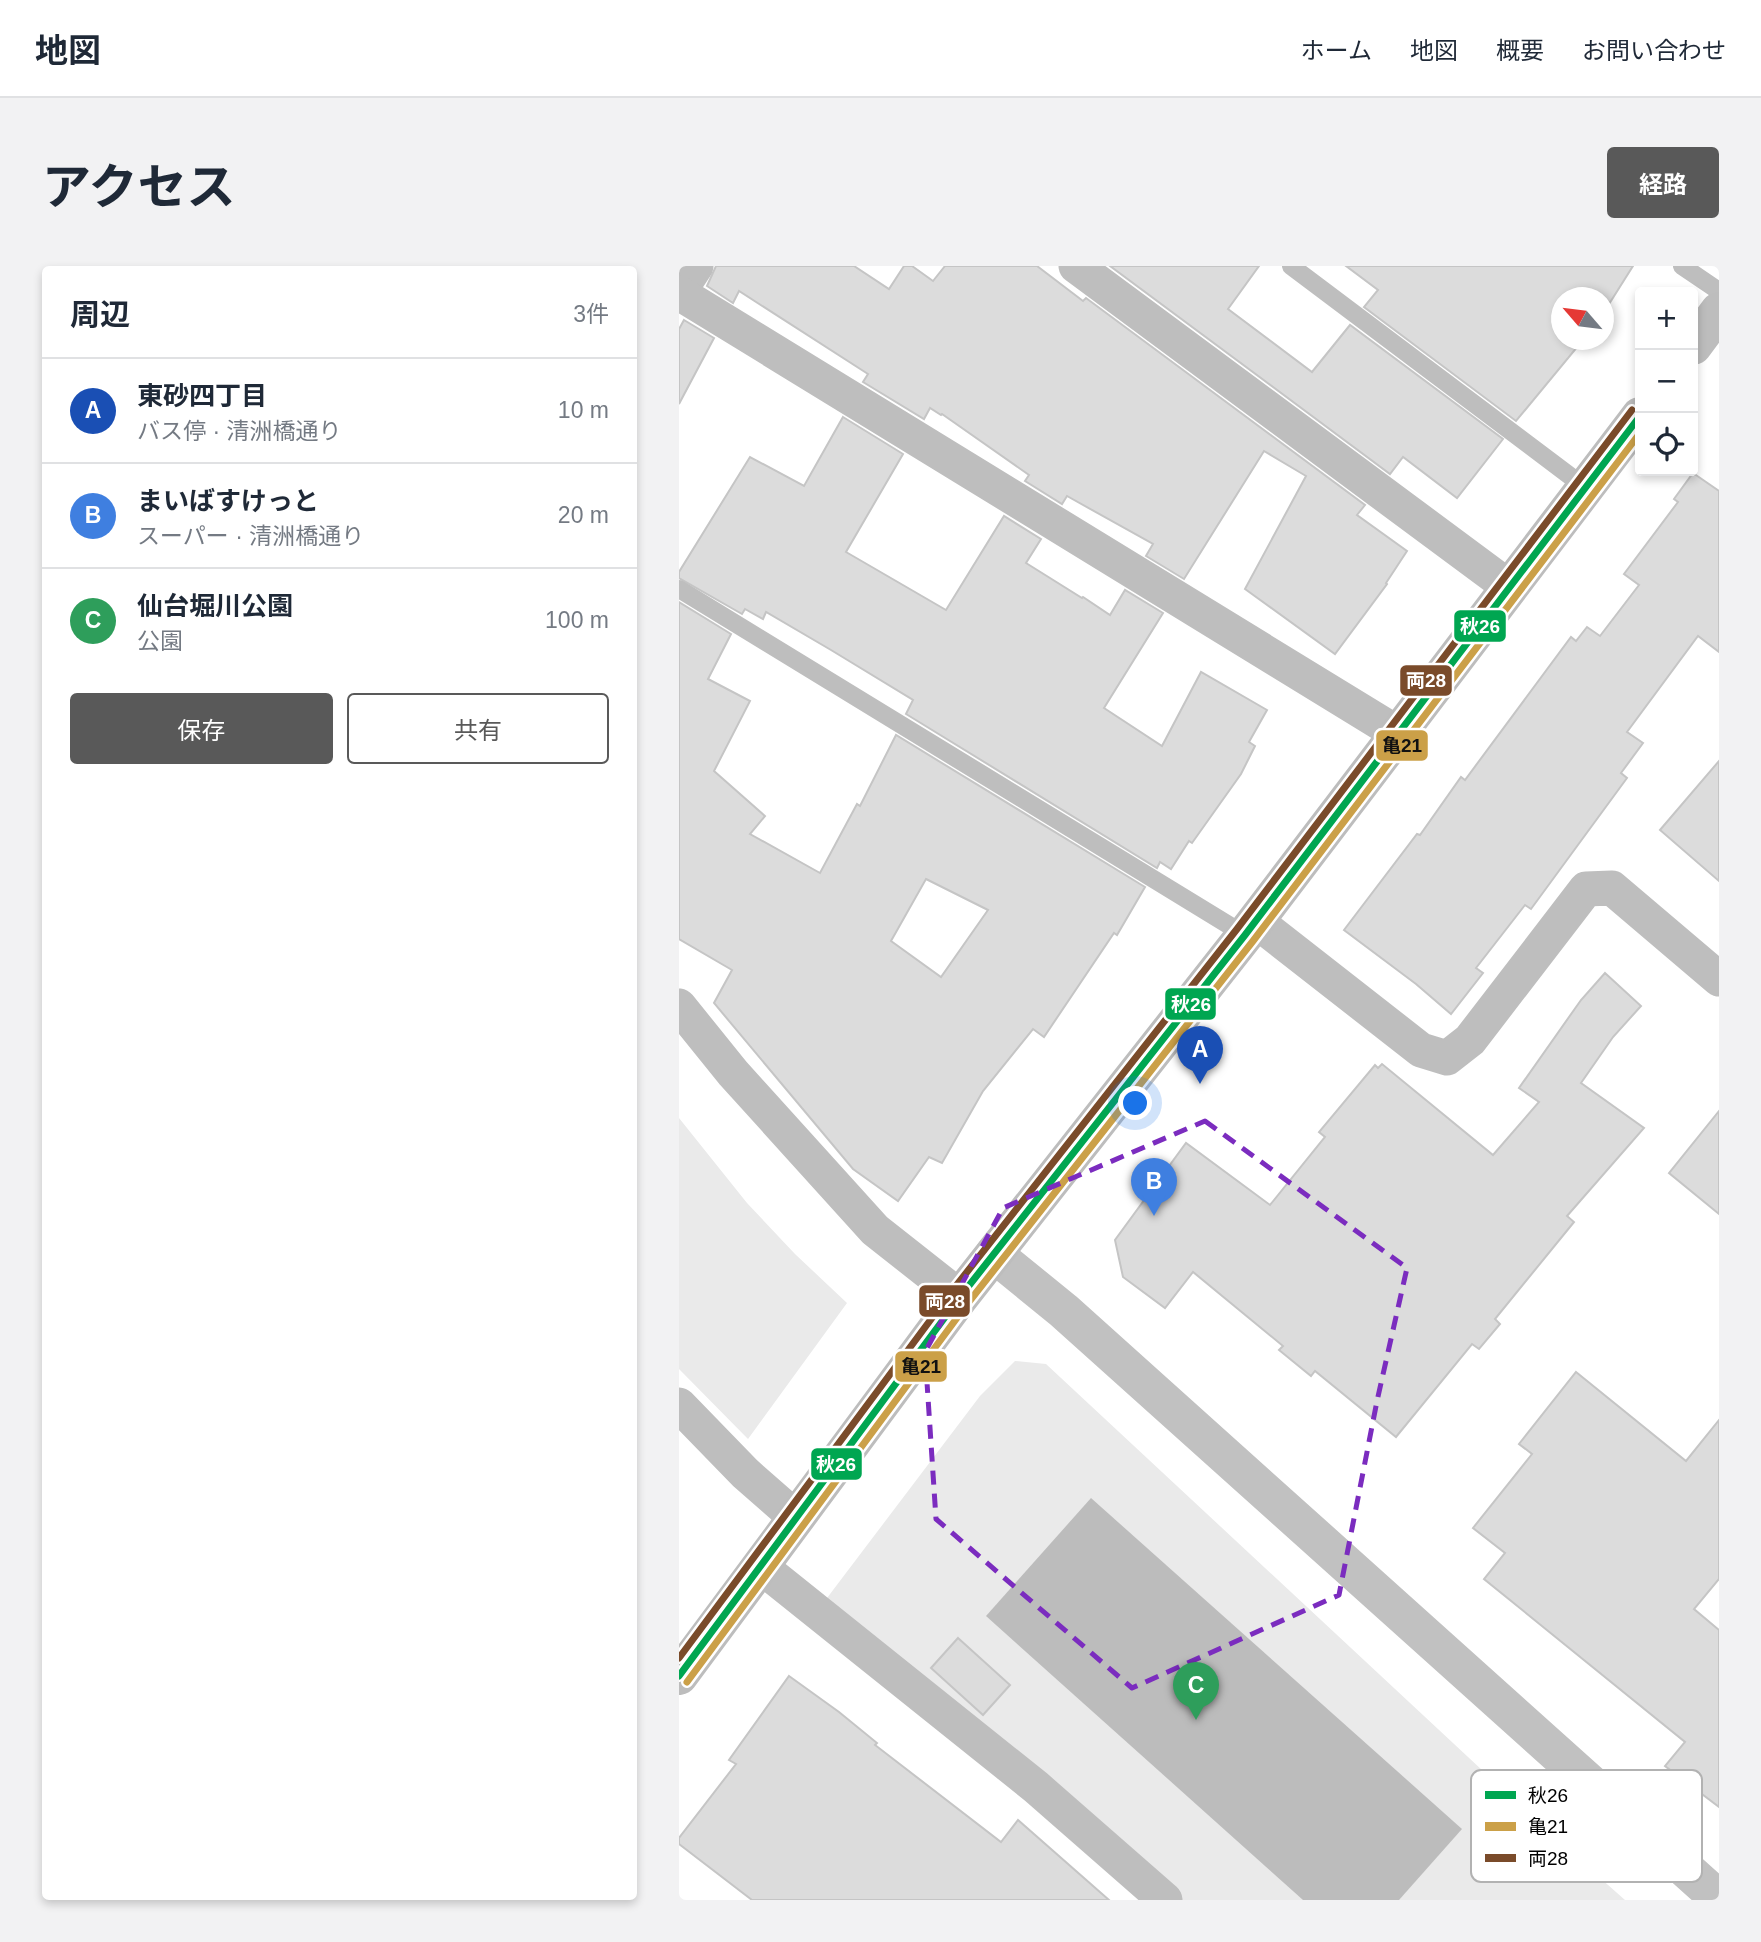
<!DOCTYPE html>
<html lang="ja">
<meta charset="utf-8">
<style>
body{margin:0;font-family:Arial,"Noto Sans JP",sans-serif;background:#f2f2f3;color:#1f2937}
.controls{position:absolute;right:21px;top:21px;display:grid;overflow:hidden;border-radius:7px;box-shadow:0 4px 10px #0003}
.controls button{width:63px;height:63px;display:grid;place-items:center;padding:0;border:0;border-bottom:2px solid #e0e1e3;background:#fff;color:#1f2937;font:35px sans-serif}
.compass{position:absolute;left:872px;top:21px;width:63px;height:63px;border-radius:50%;background:#fff;box-shadow:0 4px 10px #0003;rotate:298deg}
.you{position:absolute;left:457px;top:838px;width:24px;height:24px;margin:-18px;border:5px solid #fff;border-radius:50%;background:#1a73e8;box-shadow:0 0 0 10px #1a73e833}
.badge{display:grid;place-items:center;width:46px;height:46px;border-radius:50%;background:#595959;color:#fff;font-size:23px;font-weight:700}
.pin{position:absolute;translate:-50% -58px;filter:drop-shadow(0 2px 4px #0008)}
.pin::after{content:'';position:absolute;top:37px;width:24px;height:21px;background:inherit;clip-path:polygon(0 0,100% 0,50% 100%)}
.list{margin:0;padding:0;list-style:none}
h2{display:flex;justify-content:space-between;align-items:center;height:91px;margin:0;padding:0 28px;font-size:30px}
h2 small{font-size:23px;font-weight:400;color:#747a83}
.list li{display:grid;grid-template-columns:46px 1fr auto;gap:21px;align-items:center;box-sizing:border-box;height:105px;padding:0 28px;border-top:2px solid #e0e1e3}
.list b{display:block;font-size:26px;white-space:nowrap}
.list p{margin:0;font-size:23px;white-space:nowrap;color:#747a83}
.list em{font-size:23px;font-style:normal;color:#747a83}
.actions{display:flex;gap:14px;padding:21px 28px}
.actions a{flex:1;padding:16px 0;border:2px solid #595959;border-radius:7px;text-align:center;font-size:24px;color:#595959}
.actions .main{background:#595959;color:#fff}
.icon{flex:none;width:38px;height:38px;fill:none;stroke:currentColor;stroke-width:2;stroke-linecap:round;stroke-linejoin:round}
.map{position:relative;flex:none;width:1040px;height:1634px;overflow:hidden;border-radius:7px}
header{display:flex;align-items:center;gap:42px;box-sizing:border-box;height:98px;padding:0 35px;background:#fff;border-bottom:2px solid #e0e1e3}
header strong{font-size:33px}
nav{display:flex;gap:38px;margin-inline-start:auto;font-size:24px}
.intro{display:flex;align-items:center;justify-content:space-between;box-sizing:border-box;height:168px;padding:0 42px}
h1{margin:0;font-size:49px}
.button{padding:18px 32px;border-radius:7px;background:#595959;color:#fff;font-size:24px;font-weight:700}
main{display:flex;gap:42px;padding:0 42px}
aside{flex:1;background:#fff;border-radius:7px;box-shadow:0 4px 10px #0003}
.map>svg:first-child{display:block}
.green{fill:#eaeaea}
.water{fill:#bcbcbc}
.building{fill:#dcdcdc;stroke:#c5c5c5;stroke-width:2;fill-rule:evenodd}
.lines{fill:none;stroke-linecap:round;stroke-linejoin:round}
.lane{stroke:#bebebe;stroke-width:18}
.street{stroke:#bebebe;stroke-width:35}
.secondary{stroke:#c1c1c1;stroke-width:38}
.primary{stroke:#bdbdbd;stroke-width:38}
.bus-1-casing{stroke:#fff;stroke-width:12}
.bus-2-casing{stroke:#fff;stroke-width:12}
.bus-3-casing{stroke:#fff;stroke-width:12}
.bus-1{stroke:#00a651;stroke-width:7}
.bus-2{stroke:#cba048;stroke-width:7}
.bus-3{stroke:#7a4b2a;stroke-width:7}
.marked{fill:none;stroke:#7b2cbf;stroke-width:5;stroke-dasharray:14 9;stroke-linejoin:round}
.key{fill:#fff;stroke:#b2b2b2;stroke-width:2}
.key-label{font-size:19px;fill:#000}
.line-badge{stroke:#fff;stroke-width:2.5}
.badge-label{font-size:19px;text-anchor:middle;font-weight:bold;fill:#fff}
.pale-badge-label{font-size:19px;text-anchor:middle;font-weight:bold;fill:#111}
</style>
<header>
<strong>地図</strong>
<nav><a>ホーム</a><a>地図</a><a>概要</a><a>お問い合わせ</a></nav>
</header>
<div class="intro"><h1>アクセス</h1><a class="button">経路</a></div>
<main>
<aside>
<h2>周辺<small>3件</small></h2>
<ul class="list">
<li><span class="badge" style="background:#1a4fb4">A</span><div><b>東砂四丁目</b><p>バス停 · 清洲橋通り</p></div><em>10 m</em></li>
<li><span class="badge" style="background:#3f7fe0">B</span><div><b>まいばすけっと</b><p>スーパー · 清洲橋通り</p></div><em>20 m</em></li>
<li><span class="badge" style="background:#2e9e5b">C</span><div><b>仙台堀川公園</b><p>公園</p></div><em>100 m</em></li>
</ul>
<div class="actions"><a class="main">保存</a><a>共有</a></div>
</aside>
<div class="map">
<svg width="1040" height="1634" viewBox="0 0 1040 1634">
<rect width="100%" height="100%" fill="#fff"/>
<g class="green">
<path d="M0,852L68,937L116,988L168,1037L69,1173L0,1103Z"/>
<path d="M336,1095L367,1098L876,1572L946,1634H496L145,1336L301,1130Z"/>
</g>
<path class="water" d="M412,1232L783,1563L720,1634H624L307,1350Z"/>
<g class="building">
<path d="M37,0H175L210,23L225,0H233L254,15L266,0H358L404,35L407,32L686,239L678,249L728,285L707,317L708,318L656,388L566,323L627,210L585,185L505,313L467,290L474,278L388,230L383,238L346,215L350,209L263,148L262,149L251,142L245,153L184,116L189,108L60,25L54,37L28,20Z"/>
<path d="M431,0H580L549,43L633,106L671,59L824,173L778,232L724,191L711,208Z"/>
<path d="M667,0H954L925,46V32H883V74H904L837,155L685,41L699,24Z"/>
<path d="M5,54L35,72L0,138V63Z"/>
<path d="M164,151L224,188L167,286L267,344L325,250L362,273L347,297L403,332L404,331L431,349L446,324L484,347L425,442L483,480L522,406L588,444L570,476L576,480L562,508L513,577L510,575L492,603L481,596L478,602L227,448L234,434L152,384L87,346L84,353L66,343L63,348L0,312V306L71,191L125,220Z"/>
<path d="M1014,207L1040,225V386L1019,370L948,466L964,477L942,507L948,512L852,643L846,639L797,702L804,707L772,748L737,718L665,664L738,568L741,569L782,511L786,514L892,371L897,375L908,361L921,370L960,319L945,308L999,236L995,233Z"/>
<path d="M0,336L52,368L29,413L71,435L35,505L86,550L71,568L141,607L178,538L181,540L217,469L466,621L438,669L435,667L365,771L354,763L304,825L263,897L250,891L219,935L174,903L35,737L53,704L0,673ZM247,613L309,644L262,711L212,675Z"/>
<path d="M1040,495V615L981,564Z"/>
<path d="M926,707L962,740L934,771L902,817L965,862L888,950L895,956L816,1053L821,1058L800,1083L793,1078L717,1171L636,1105L632,1110L600,1084L604,1080L514,1006L486,1042L444,1011L436,974L507,877L591,939L646,871L640,866L696,799L699,802L703,798L814,889L860,836L840,822L902,734Z"/>
<path d="M1040,845V948L990,907Z"/>
<path d="M897,1106L1007,1195L1040,1154V1313L1015,1343L1040,1364V1541L986,1500L1006,1476L805,1313L826,1287L794,1262L853,1188L840,1178Z"/>
<path d="M279,1372L331,1419L304,1449L252,1402Z"/>
<path d="M110,1410L160,1446L198,1477L196,1479L322,1576L339,1554L430,1634H73L0,1578V1572L57,1498L50,1494Z"/>
</g>
<g class="lines">
<g class="lane">
<path d="M612,0L907,222"/>
<path d="M1003,0L1040,25"/>
<path d="M0,323L566,669"/>
</g>
<g class="street">
<path d="M397,0L830,321"/>
<path d="M0,26L17,0"/>
<path d="M0,27L718,467"/>
<path d="M577,655L742,784L768,792L791,774L907,623L933,622L1040,713"/>
<path d="M0,740L54,807L196,964L281,1031"/>
<path d="M0,1139L66,1207L116,1251"/>
<path d="M81,1300L357,1521L486,1634"/>
</g>
<path class="secondary" d="M315,988L385,1045L1040,1633"/>
<g class="primary">
<path d="M1014,80L1040,45"/>
<path d="M0,1410L281,1031L566,669L961,150"/>
</g>
<defs>
<path id="bus-1" d="M0,1410L281,1031L566,669L961,150"/>
<path id="bus-2" d="M8,1416L289,1037L574,675L961,167"/>
<path id="bus-3" d="M0,1392L273,1025L558,663L953,144"/>
</defs>
<use href="#bus-1" class="bus-1-casing"/>
<use href="#bus-2" class="bus-2-casing"/>
<use href="#bus-3" class="bus-3-casing"/>
<use href="#bus-1" class="bus-1"/>
<use href="#bus-2" class="bus-2"/>
<use href="#bus-3" class="bus-3"/>
</g>
<path class="marked" d="M526,855L728,1002L698,1135L660,1329L453,1422L257,1253L246,1086L324,942Z"/>
<rect x="792" y="1504" width="231" height="112" rx="10" class="key"/>
<rect x="806" y="1525" width="31" height="8" fill="#00a651"/>
<rect x="806" y="1556" width="31" height="9" fill="#cba048"/>
<rect x="806" y="1588" width="31" height="8" fill="#7a4b2a"/>
<g class="key-label">
<text x="849" y="1536">秋26</text>
<text x="849" y="1567">亀21</text>
<text x="849" y="1599">両28</text>
</g>
<g class="line-badge">
<rect x="774" y="343" width="54" height="34" rx="7" fill="#00a651"/>
<rect x="720" y="398" width="54" height="33" rx="7" fill="#7a4b2a"/>
<rect x="696" y="463" width="54" height="33" rx="7" fill="#cba048"/>
<rect x="485" y="721" width="53" height="34" rx="7" fill="#00a651"/>
<rect x="239" y="1018" width="53" height="34" rx="7" fill="#7a4b2a"/>
<rect x="215" y="1084" width="54" height="33" rx="7" fill="#cba048"/>
<rect x="131" y="1181" width="53" height="34" rx="7" fill="#00a651"/>
</g>
<g class="badge-label">
<text x="801" y="367">秋26</text>
<text x="747" y="421">両28</text>
<text x="512" y="745">秋26</text>
<text x="266" y="1042">両28</text>
<text x="157" y="1205">秋26</text>
</g>
<g class="pale-badge-label">
<text x="723" y="486">亀21</text>
<text x="242" y="1107">亀21</text>
</g>
</svg>
<div class="controls">
<button>+</button>
<button>−</button>
<button><svg class="icon" aria-label="locate" viewBox="0 0 24 24"><circle cx="12" cy="12" r="6"/><path d="M12 2v4M12 18v4M2 12h4M18 12h4"/></svg></button>
</div>
<svg class="compass" viewBox="-18 -18 36 36"><path d="M0-13l5 13h-10z" fill="#e53935"/><path d="M0 13l5-13h-10z" fill="#747a83"/></svg>
<div class="you"></div>
<div class="pin badge" style="left:521px;top:818px;background:#1a4fb4">A</div>
<div class="pin badge" style="left:475px;top:950px;background:#3f7fe0">B</div>
<div class="pin badge" style="left:517px;top:1454px;background:#2e9e5b">C</div>
</div>
</main>
